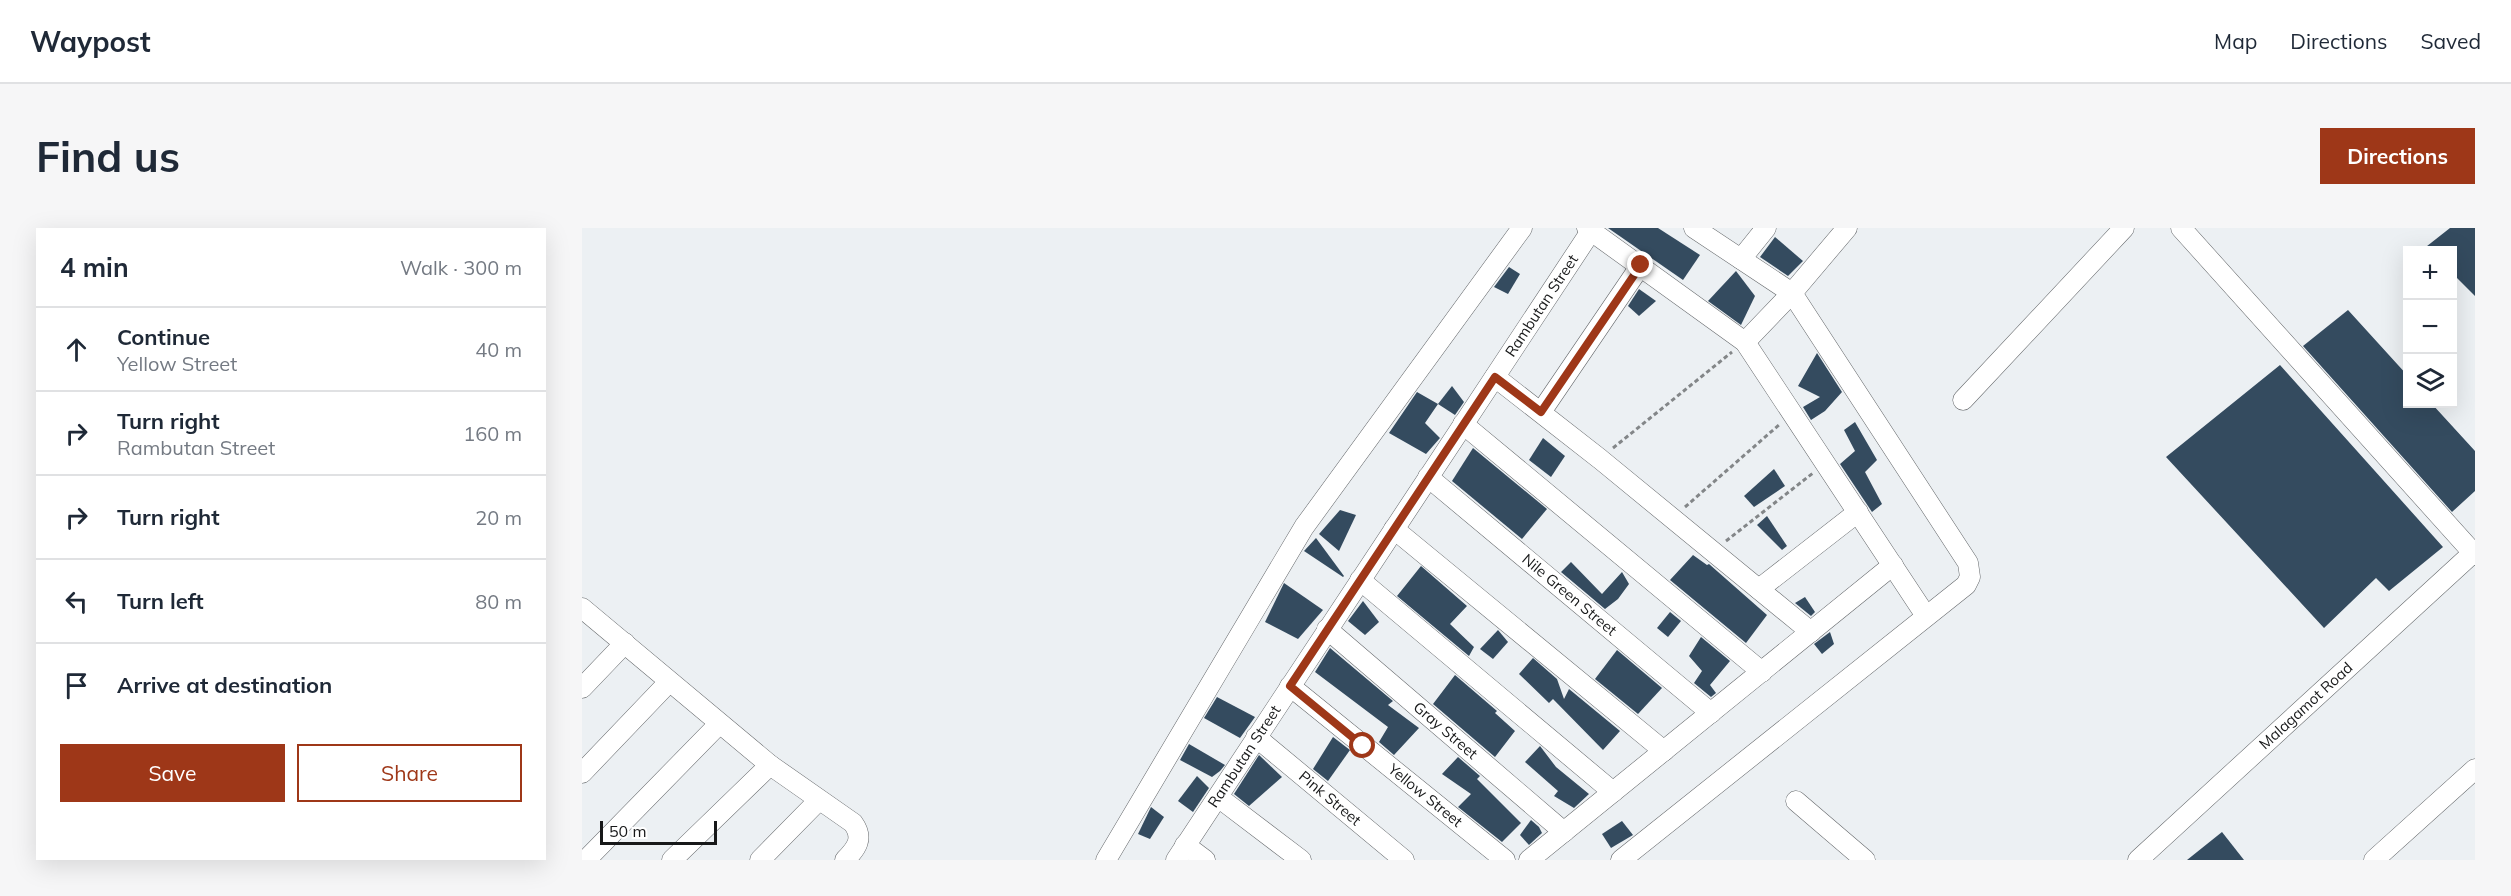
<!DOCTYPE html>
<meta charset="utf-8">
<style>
body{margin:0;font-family:Mulish,sans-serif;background:#f6f6f7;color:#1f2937}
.controls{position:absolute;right:18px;top:18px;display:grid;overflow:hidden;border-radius:0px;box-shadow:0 6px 24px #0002}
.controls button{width:54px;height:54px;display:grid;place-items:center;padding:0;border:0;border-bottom:2px solid #e0e1e3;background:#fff;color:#1f2937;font:30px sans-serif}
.scale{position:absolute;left:18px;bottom:15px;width:117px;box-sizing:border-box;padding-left:6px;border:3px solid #171819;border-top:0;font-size:16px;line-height:21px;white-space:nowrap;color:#171819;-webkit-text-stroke:4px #fff;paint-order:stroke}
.stop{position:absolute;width:18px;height:18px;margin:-14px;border:4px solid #9e3718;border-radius:50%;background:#fff}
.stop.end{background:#9e3718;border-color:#fff;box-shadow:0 2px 6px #0008}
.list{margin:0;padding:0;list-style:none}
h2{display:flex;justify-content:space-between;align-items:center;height:78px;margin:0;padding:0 24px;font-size:26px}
h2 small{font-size:20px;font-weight:400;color:#747a83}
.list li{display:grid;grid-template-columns:39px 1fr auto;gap:18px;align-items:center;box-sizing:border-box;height:84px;padding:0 24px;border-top:2px solid #e0e1e3}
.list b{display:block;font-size:22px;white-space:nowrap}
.list p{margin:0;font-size:20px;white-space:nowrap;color:#747a83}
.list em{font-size:20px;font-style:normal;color:#747a83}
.actions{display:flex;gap:12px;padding:18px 24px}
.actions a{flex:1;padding:14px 0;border:2px solid #9e3718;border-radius:0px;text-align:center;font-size:21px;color:#9e3718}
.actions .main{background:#9e3718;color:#fff}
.icon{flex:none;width:33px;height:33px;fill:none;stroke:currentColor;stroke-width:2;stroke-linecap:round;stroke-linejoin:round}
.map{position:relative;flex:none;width:1893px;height:632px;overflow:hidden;border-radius:0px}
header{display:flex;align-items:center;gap:36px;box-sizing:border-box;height:84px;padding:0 30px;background:#fff;border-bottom:2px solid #e0e1e3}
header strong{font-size:28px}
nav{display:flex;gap:33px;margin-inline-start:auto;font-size:21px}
.intro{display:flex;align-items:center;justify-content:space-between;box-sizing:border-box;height:144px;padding:0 36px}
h1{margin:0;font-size:42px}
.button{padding:15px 27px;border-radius:0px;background:#9e3718;color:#fff;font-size:21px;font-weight:700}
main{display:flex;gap:36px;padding:0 36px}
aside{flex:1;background:#fff;border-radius:0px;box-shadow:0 6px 24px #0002}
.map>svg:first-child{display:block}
.building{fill:#344b5f}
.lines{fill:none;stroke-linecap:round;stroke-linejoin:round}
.minor-casing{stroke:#64676a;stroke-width:21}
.path{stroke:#838688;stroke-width:3;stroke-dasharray:4.5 3;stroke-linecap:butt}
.minor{stroke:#fff;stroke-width:20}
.route{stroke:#9e3718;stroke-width:8}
.labels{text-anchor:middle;stroke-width:6;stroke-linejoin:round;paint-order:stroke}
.street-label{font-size:15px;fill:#171819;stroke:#fff}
</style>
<header>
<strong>Waypost</strong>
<nav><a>Map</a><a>Directions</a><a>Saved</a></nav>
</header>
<div class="intro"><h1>Find us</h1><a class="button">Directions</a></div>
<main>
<aside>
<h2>4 min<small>Walk · 300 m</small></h2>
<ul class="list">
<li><svg class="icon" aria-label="ahead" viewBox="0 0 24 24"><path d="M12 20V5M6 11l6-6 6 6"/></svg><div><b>Continue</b><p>Yellow Street</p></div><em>40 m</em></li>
<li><svg class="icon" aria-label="right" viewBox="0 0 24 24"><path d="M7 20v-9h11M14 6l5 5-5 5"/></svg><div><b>Turn right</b><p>Rambutan Street</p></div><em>160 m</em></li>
<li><svg class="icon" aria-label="right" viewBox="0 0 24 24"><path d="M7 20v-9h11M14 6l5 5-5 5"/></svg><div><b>Turn right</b></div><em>20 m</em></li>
<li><svg class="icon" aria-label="left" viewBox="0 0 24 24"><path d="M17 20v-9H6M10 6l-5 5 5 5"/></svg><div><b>Turn left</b></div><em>80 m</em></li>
<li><svg class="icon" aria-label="arrive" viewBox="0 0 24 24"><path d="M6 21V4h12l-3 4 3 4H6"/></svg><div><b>Arrive at destination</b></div></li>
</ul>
<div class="actions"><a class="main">Save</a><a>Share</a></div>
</aside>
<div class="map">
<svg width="1893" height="632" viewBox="0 0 1893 632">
<rect width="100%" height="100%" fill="#ecf0f3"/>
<g class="building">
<path d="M1026,0H1076L1118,27L1101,52Z"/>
<path d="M1868,0H1893V68L1870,45V22H1840Z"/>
<path d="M1193,9L1221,33L1206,48L1178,29Z"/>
<path d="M927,39L938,46L926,66L912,59Z"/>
<path d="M1154,43L1173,68L1159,97L1126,73Z"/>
<path d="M1057,61L1074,73L1057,88L1046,78Z"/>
<path d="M1766,82L1826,148V176H1850L1893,223V263L1870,284L1721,118Z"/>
<path d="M1235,125L1260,164L1243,183L1229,192L1221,179L1238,169L1216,158Z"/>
<path d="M1698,137L1861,319L1807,363L1794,350L1742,400L1584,229Z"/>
<path d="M870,158L882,174L873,187L856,176Z"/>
<path d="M835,164L856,176L843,195L858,210L844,226L807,205Z"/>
<path d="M1273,194L1295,232L1283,244L1300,276L1290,284L1258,236L1273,223L1262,202Z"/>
<path d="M961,210L983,228L969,249L947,232Z"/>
<path d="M891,220L965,281L940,311L870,253Z"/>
<path d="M1192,241L1203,258L1172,279L1162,268Z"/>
<path d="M758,282L774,287L757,323L737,306Z"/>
<path d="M1185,288L1205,318L1200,322L1175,297Z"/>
<path d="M734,310L762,348L761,349L722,323Z"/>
<path d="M1111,327L1125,337L1127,336L1185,387L1164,415L1088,352Z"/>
<path d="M989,334L1020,366L1040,344L1047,356L1036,371L1023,381L979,344Z"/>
<path d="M839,338L885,378L868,396L892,419L887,428L815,368Z"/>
<path d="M702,355L741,382L716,411L683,394Z"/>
<path d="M1223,369L1233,384L1229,388L1213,375Z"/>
<path d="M781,373L797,394L783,407L766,393Z"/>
<path d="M1088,384L1099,393L1086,409L1075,400Z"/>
<path d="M916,402L926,414L911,431L898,421Z"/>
<path d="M1248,404L1252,416L1240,426L1232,416Z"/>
<path d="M1119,409L1148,433L1128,457L1134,465L1129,469L1112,455L1120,443L1107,428Z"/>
<path d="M748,420L811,473L806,477L837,500L812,527L797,514L806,499L733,444Z"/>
<path d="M1035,422L1080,460L1056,486L1013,451Z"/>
<path d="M951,430L975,451L982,471L987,461L1038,503L1021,522L971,471L967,475L937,446Z"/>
<path d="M873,447L915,483L913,485L933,503L913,529L851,476Z"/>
<path d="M635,469L673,489L658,510L622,490Z"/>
<path d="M751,509L768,522L746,553L731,541Z"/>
<path d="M607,516L643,537L638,543L630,549L598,532Z"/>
<path d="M958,518L974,539L1007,566L992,580L972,568L976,563L943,534Z"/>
<path d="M677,527L700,549L667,578L652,566Z"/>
<path d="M876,529L898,548L895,551L939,595L920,614L876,579L889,566L860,546Z"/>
<path d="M615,548L627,560L611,584L596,573Z"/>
<path d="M569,579L582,589L568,611L556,606Z"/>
<path d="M949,592L957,599L960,605L947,617L938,607Z"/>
<path d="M1040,593L1051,607L1029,620L1020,606Z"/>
<path d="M1640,604L1662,632H1605Z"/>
</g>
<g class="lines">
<defs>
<g id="minor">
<path d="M1005,0L1163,114L1344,388"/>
<path d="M1599,0L1893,327"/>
<path d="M1159,31L1184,0"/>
<path d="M1163,114L1210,65L1265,0"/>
<path d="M913,149L1018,231L1229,404"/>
<path d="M1381,172L1542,0"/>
<path d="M959,184L1059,37"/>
<path d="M881,196L1180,444"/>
<path id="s1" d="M846,249L1129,485"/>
<path d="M812,301L1082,523"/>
<path d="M778,352L1031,564"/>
<path d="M1177,361L1276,284"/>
<path d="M0,380L188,537L271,595C282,610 275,620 263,632"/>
<path id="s2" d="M745,401L982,604"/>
<path id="s3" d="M708,458L923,632"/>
<path d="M0,460L43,415"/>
<path id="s4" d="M674,509L822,632"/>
<path d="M0,545L87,454"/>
<path d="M636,569L719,632"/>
<path d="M1214,573L1283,632"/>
<path d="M603,617L623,632"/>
<path d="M4,632L137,496"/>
<path d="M90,632L188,537"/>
<path d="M178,632L237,572"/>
<path d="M524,632L722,299L940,0"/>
<path id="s5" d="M594,632L1009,3"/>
<path d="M947,632L1311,337"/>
<path d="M1039,632L1384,357L1388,349L1386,335L1210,65L1112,0"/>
<path id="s6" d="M1556,632L1893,323"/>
<path d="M1792,632L1893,541"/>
</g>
</defs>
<use href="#minor" class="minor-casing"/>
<g class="path">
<path d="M1031,220L1150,124"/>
<path d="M1103,279L1198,196"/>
<path d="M1144,313L1231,245"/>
</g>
<use href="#minor" class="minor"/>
</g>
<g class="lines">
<path class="route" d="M781,518L708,458L913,149L959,184L1059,37"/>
</g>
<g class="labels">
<g class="street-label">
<text dy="5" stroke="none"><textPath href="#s5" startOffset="664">Rambutan Street</textPath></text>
<text dy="5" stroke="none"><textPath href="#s1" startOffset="184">Nile Green Street</textPath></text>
<text dy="5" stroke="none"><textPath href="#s6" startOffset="228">Malagamot Road</textPath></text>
<text dy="5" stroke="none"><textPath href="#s2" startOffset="156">Gray Street</textPath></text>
<text dy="5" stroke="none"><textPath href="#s5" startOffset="124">Rambutan Street</textPath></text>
<text dy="5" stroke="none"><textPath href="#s3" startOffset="174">Yellow Street</textPath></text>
<text dy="5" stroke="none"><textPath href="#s4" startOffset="96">Pink Street</textPath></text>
</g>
</g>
</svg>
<div class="controls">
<button>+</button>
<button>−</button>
<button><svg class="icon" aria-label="layers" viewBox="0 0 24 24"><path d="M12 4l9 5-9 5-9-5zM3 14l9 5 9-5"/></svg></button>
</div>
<div class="scale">50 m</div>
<div class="stop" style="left:781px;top:518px"></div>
<div class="stop end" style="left:1059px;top:37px"></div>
</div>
</main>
